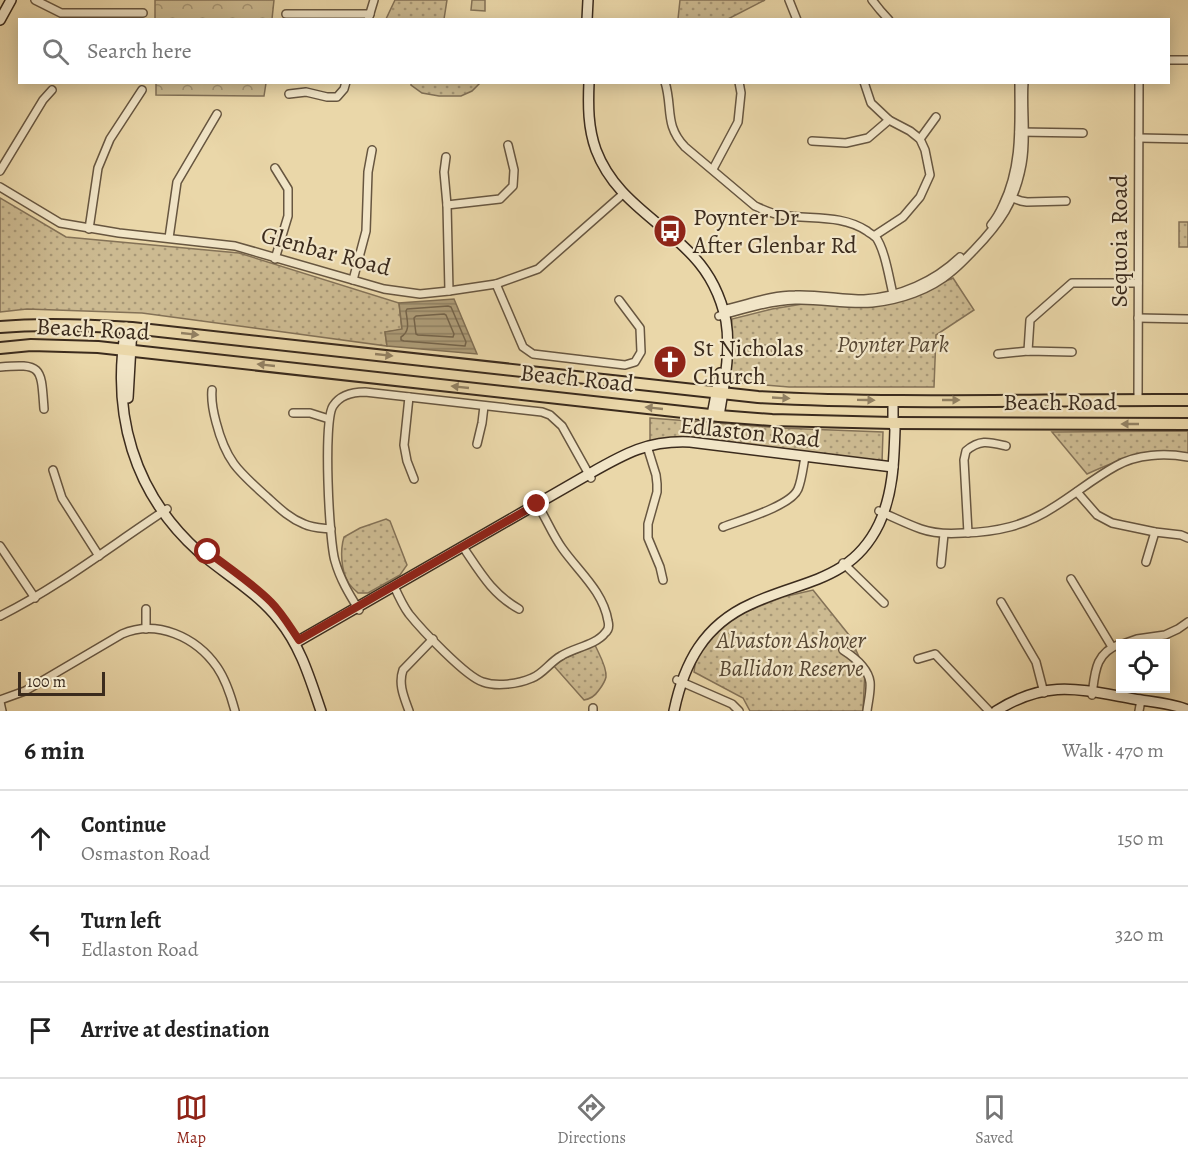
<!DOCTYPE html>
<meta charset="utf-8">
<style>
body{margin:0;font-family:Alegreya,serif;background:#f6f6f6;color:#222}
.controls{position:absolute;right:18px;bottom:18px;display:grid;overflow:hidden;border-radius:0px;box-shadow:0 3px 15px #0003}
.controls button{width:54px;height:54px;display:grid;place-items:center;padding:0;border:0;border-bottom:2px solid #e0e0e0;background:#fff;color:#222;font:30px sans-serif}
.scale{position:absolute;left:18px;bottom:15px;width:87px;box-sizing:border-box;padding-left:6px;border:3px solid #3b2b1d;border-top:0;font-size:16px;line-height:21px;white-space:nowrap;color:#3b2b1d;-webkit-text-stroke:4px #f1e5c7;paint-order:stroke}
.stop{position:absolute;width:18px;height:18px;margin:-14px;border:4px solid #8f2418;border-radius:50%;background:#fff}
.stop.end{background:#8f2418;border-color:#fff;box-shadow:0 2px 6px #0008}
.list{margin:0;padding:0;list-style:none}
h2{display:flex;justify-content:space-between;align-items:center;height:78px;margin:0;padding:0 24px;font-size:26px}
h2 small{font-size:20px;font-weight:400;color:#767676}
.list li{display:grid;grid-template-columns:39px 1fr auto;gap:18px;align-items:center;box-sizing:border-box;height:96px;padding:0 24px;border-top:2px solid #e0e0e0}
.list b{display:block;font-size:22px;white-space:nowrap}
.list p{margin:0;font-size:20px;white-space:nowrap;color:#767676}
.list em{font-size:20px;font-style:normal;color:#767676}
.icon{flex:none;width:33px;height:33px;fill:none;stroke:currentColor;stroke-width:2;stroke-linecap:round;stroke-linejoin:round}
.map{position:relative;flex:none;width:1188px;height:711px;overflow:hidden}
.search{position:absolute;background:#fff;box-shadow:0 3px 15px #0003;left:18px;right:18px;top:18px;height:66px;display:flex;align-items:center;gap:15px;box-sizing:border-box;padding:0 21px;border-radius:0px;color:#767676;font-size:22px}
.sheet{height:366px;background:#fff}
nav{display:flex;justify-content:space-around;align-items:center;box-sizing:border-box;height:84px;border-top:2px solid #e0e0e0;background:#fff;font-size:16px;color:#767676}
nav a{display:grid;justify-items:center;gap:3px}
nav .on{color:#8f2418}
.map>svg:first-child{display:block}
.grass{fill:url(#grass-dots);stroke:#847257;stroke-width:1.5}
.forest{fill:url(#forest-crowns);stroke:#847257;stroke-width:1.5}
.pitch{fill:#ccba91;stroke:#847257;stroke-width:1.5}
.water{fill:url(#water-rules);stroke:#806f54;stroke-width:1.5}
.lines{fill:none;stroke-linecap:round;stroke-linejoin:round}
.shore{stroke:#74644b;stroke-width:1.5}
.street-casing{stroke:#675640;stroke-width:10}
.secondary-casing{stroke:#3b2b1d;stroke-width:12}
.primary-casing{stroke:#3b2b1d;stroke-width:14}
.street{stroke:#f1e5c7;stroke-width:7}
.secondary{stroke:#f1e5c7;stroke-width:9}
.primary{stroke:#ead7a9;stroke-width:10}
.oneway{fill:#928163}
.route{stroke:#8f2418;stroke-width:8}
.labels{text-anchor:middle;stroke-width:4.5;stroke-linejoin:round;paint-order:stroke}
.poi-label{font-size:24px;fill:#3b2b1d;stroke:#f1e5c7;text-anchor:start}
.street-label{font-size:24px;fill:#3b2b1d;stroke:#f1e5c7}
.park-label{font-size:24px;font-style:italic;fill:#584834;stroke:#f1e5c7}
</style>
<div class="map">
<svg width="1188" height="711" viewBox="0 0 1188 711">
<defs>
<pattern id="grass-dots" width="8" height="8" patternUnits="userSpaceOnUse" patternTransform="scale(1.5)"><rect width="8" height="8" fill="#ccba91"/><path d="M2 2h.1M6 6h.1" fill="none" stroke="#a79776" stroke-width="1.8" stroke-linecap="round"/></pattern>
<pattern id="forest-crowns" width="20" height="18" patternUnits="userSpaceOnUse" patternTransform="scale(1.5)"><rect width="20" height="18" fill="#ccba91"/><path d="M2 6a3 3 0 1 1 6 0M12 15a3 3 0 1 1 6 0" fill="none" stroke="#a79776"/></pattern>
<pattern id="water-rules" width="6" height="5" patternUnits="userSpaceOnUse" patternTransform="scale(1.5)"><rect width="6" height="5" fill="#ae9d79"/><path d="M0 2.5h6" fill="none" stroke="#8f8063"/></pattern>
</defs>
<rect width="100%" height="100%" fill="#ead7a9"/>
<filter id="stains"><feTurbulence type="fractalNoise" baseFrequency=".00333" numOctaves="4"/><feColorMatrix values="0 0 0 0 .2 0 0 0 0 .09 0 0 0 0 .02 0 0 0 .5 -.17"/></filter>
<radialGradient id="worn" r=".72"><stop offset=".6" stop-color="#630" stop-opacity="0"/><stop offset="1" stop-color="#630" stop-opacity=".3"/></radialGradient>
<g class="grass">
<path d="M395,0H447L444,19H386Z"/>
<path d="M680,0H765L728,19H678Z"/>
<path d="M411,83V82L480,83L472,91L461,96H439L422,93L411,85Z"/>
<path d="M0,198L66,237L239,253L399,303L402,330L385,332L387,346L142,313L27,309L0,312Z"/>
<rect x="1179" y="222" width="9" height="25"/>
<path d="M953,278L974,310L936,335L934,387H789L727,382L732,319L772,309L809,303L901,300Z"/>
<path d="M650,418L780,428L883,432L882,463L683,439L650,441Z"/>
<path d="M1188,431V454C1154,444 1118,460 1087,474L1052,432Z"/>
<path d="M386,519L390,521L407,565L400,575L368,593H358C355,590 350,586 348,582C341,570 340,550 344,537L360,528Z"/>
<path d="M813,590L849,635L865,670L863,711H750L743,698L694,672L696,658L715,630L740,614L783,597Z"/>
<path d="M595,645C599,654 607,667 606,677C605,682 602,686 599,690C595,696 591,699 584,700L553,665L561,660Z"/>
</g>
<g class="forest">
<path d="M155,0H274L272,19L155,20Z"/>
<path d="M156,83V82L266,83L264,96L156,95Z"/>
</g>
<path class="pitch" d="M472,0H485V11L471,10Z"/>
<path class="water" d="M454,299L477,354L387,346L385,332L402,329L399,303Z"/>
<g class="lines">
<g class="shore">
<path d="M448,306L451,307L466,342L465,346L404,341L401,340V337C411,331 407,321 406,311L407,309Z"/>
<path d="M444,314L446,315L454,334L453,337L418,335L416,334L414,318L416,316Z"/>
</g>
<defs>
<g id="street">
<path d="M35,0L61,13H143"/>
<path d="M789,0L797,20"/>
<path d="M872,0L880,10L889,20"/>
<path d="M286,14H370"/>
<path d="M368,20L374,0"/>
<path d="M1168,60H1188"/>
<path d="M665,82C673,108 664,125 685,147L755,206C764,210 772,214 781,215C811,220 841,214 867,231C868,232 874,236 875,236C885,249 889,278 893,294"/>
<path d="M864,82L871,103L889,120L910,131L920,139L925,150L930,175L920,197L903,217L874,236"/>
<path d="M289,94L306,92L327,97H337L344,89L346,82"/>
<path d="M1019,132L1083,133"/>
<path d="M1139,138L1188,139"/>
<path d="M920,139L936,117"/>
<path d="M812,141L846,143L868,138L889,120"/>
<path d="M446,157L444,172L447,205L449,291"/>
<path d="M275,168L288,189V216L275,259"/>
<path d="M713,169L738,122L741,93L739,82"/>
<path d="M0,171L43,100L52,90"/>
<path d="M0,187L60,223L119,233L235,246L384,289L420,294L449,291L496,284L538,269L623,194"/>
<path d="M1010,197L1021,201L1027,202L1066,201"/>
<path d="M447,205L500,199L513,186L514,170L508,145"/>
<path d="M991,225C996,219 1000,212 1003,205C1022,166 1019,125 1019,82"/>
<path d="M89,229L98,168L110,139L142,90"/>
<path d="M169,238L177,182L217,114"/>
<path d="M353,280L366,231L368,172L372,150"/>
<path d="M496,284L523,347L533,354L625,365L635,362L641,352L640,328L619,300"/>
<path d="M726,309C749,304 771,295 795,295C818,294 841,299 864,299C900,297 935,281 960,257"/>
<path d="M719,316C743,309 770,301 795,300C821,299 846,305 872,303C900,300 930,290 951,272C960,265 967,257 974,250C1000,223 1015,202 1022,164C1027,138 1022,109 1024,82"/>
<path d="M1138,318L1188,319"/>
<path d="M1028,351L1030,320L1072,283H1138"/>
<path d="M998,354L1028,351L1072,352"/>
<path d="M0,367C43,363 41,368 44,409"/>
<path d="M212,390C211,401 213,411 216,422C226,461 238,471 267,497C278,507 289,518 304,524C312,528 322,528 331,529"/>
<path d="M409,397L404,445L407,461L414,479"/>
<path d="M1138,400L1139,82"/>
<path d="M293,413H310L329,419"/>
<path d="M477,444L482,423L484,406"/>
<path d="M647,446L656,475L657,484V492L648,524V538L660,567L663,580"/>
<path d="M53,470L62,498L99,556"/>
<path d="M1077,492L1097,515L1112,523L1155,532L1181,535L1188,538"/>
<path d="M879,511C893,517 907,524 921,529C935,534 949,534 963,533C997,532 1025,526 1054,507C1075,494 1094,478 1116,466C1137,454 1165,453 1188,457"/>
<path d="M723,527C741,520 791,506 798,489C802,479 803,467 805,457"/>
<path d="M968,533L964,460L966,451C980,439 989,442 1006,446"/>
<path d="M0,546L35,598"/>
<path d="M463,547C480,572 492,594 519,609"/>
<path d="M1146,562L1155,532"/>
<path d="M843,563L884,603"/>
<path d="M941,564L944,534"/>
<path d="M1071,579L1112,647"/>
<path d="M394,586C398,595 403,606 409,614C421,629 466,677 483,682C497,687 518,684 532,678C543,674 550,662 561,656C573,648 596,645 605,633C609,630 609,625 608,621C603,591 578,571 562,548C552,534 546,518 537,504"/>
<path d="M1001,602L1036,662L1044,693"/>
<path d="M146,609V629"/>
<path d="M359,610C349,594 340,579 335,561C329,541 323,421 333,406C340,395 353,392 365,392L542,412L550,415L562,426L591,478"/>
<path d="M0,616C60,586 112,545 167,509"/>
<path d="M1123,644L1137,639L1165,635L1178,629L1188,622"/>
<path d="M843,650C854,657 868,668 870,682C871,691 868,702 867,711"/>
<path d="M918,659L935,654L989,711"/>
<path d="M677,680L732,704L739,711"/>
<path d="M1092,695C1095,672 1095,653 1120,644"/>
<path d="M0,700L25,691L122,634C157,619 196,637 217,667C226,680 231,696 235,711"/>
<path d="M0,702L2,711"/>
<path d="M409,711C404,697 398,684 403,670L433,639"/>
<path d="M593,711V708"/>
<path d="M1139,711L1141,700"/>
</g>
<g id="secondary">
<path d="M0,20L11,0"/>
<path d="M587,20L588,0"/>
<path d="M589,82C588,106 588,128 596,150C615,200 659,219 693,256C710,274 721,297 726,321C731,352 724,385 719,416"/>
<path d="M126,327C111,413 133,493 199,552C226,575 257,592 279,620C301,647 310,679 321,711"/>
<path d="M128,398L132,328"/>
<path d="M712,415L720,373"/>
<path d="M295,643L589,474C624,454 648,440 690,442L893,467"/>
<path d="M674,711C684,663 704,625 751,604C801,580 851,582 879,524C893,494 894,462 895,429L893,423V401"/>
<path d="M996,711C1047,679 1078,689 1134,699C1152,702 1171,703 1188,710"/>
</g>
<g id="primary">
<path d="M0,327C44,323 88,325 132,328L758,397C901,405 1045,399 1188,400"/>
<path d="M0,348L31,345L98,347L719,416L772,420L893,423L1188,424"/>
</g>
</defs>
<use href="#street" class="street-casing"/>
<use href="#secondary" class="secondary-casing"/>
<use href="#primary" class="primary-casing"/>
<use href="#street" class="street"/>
<use href="#secondary" class="secondary"/>
<use href="#primary" class="primary"/>
</g>
<defs><path id="oneway-solid" d="M-6-.8H1V-3.2L6.5 0L1 3.2V.8H-6Z" transform="scale(1.5)"/></defs>
<g class="oneway">
<use href="#oneway-solid" transform="translate(190 334) rotate(6)"/>
<use href="#oneway-solid" transform="translate(384 355) rotate(6)"/>
<use href="#oneway-solid" transform="translate(266 365) rotate(-174)"/>
<use href="#oneway-solid" transform="translate(460 387) rotate(-174)"/>
<use href="#oneway-solid" transform="translate(781 398) rotate(3)"/>
<use href="#oneway-solid" transform="translate(866 400) rotate(1)"/>
<use href="#oneway-solid" transform="translate(951 400)"/>
<use href="#oneway-solid" transform="translate(654 408) rotate(-174)"/>
<use href="#oneway-solid" transform="translate(1130 424) rotate(-180)"/>
</g>
<g class="lines">
<path class="route" d="M208,552C229,568 252,583 271,602C282,613 290,627 299,640L537,504"/>
</g>
<defs>
<symbol id="bus-disc" viewBox="-11 -11 22 22"><circle r="9.5" fill="#8f2418" stroke="#f1e5c7"/><path d="M-5-6H5V4H4V6H2V4H-2V6H-4V4H-5ZM-3.5-4V0h7V-4ZM-3.5 1.2v1.5H-2V1.2ZM2 1.2v1.5H3.5V1.2Z" fill="#fff"/></symbol>
<symbol id="church-disc" viewBox="-11 -11 22 22"><circle r="9.5" fill="#8f2418" stroke="#f1e5c7"/><path d="M-1.2-6h2.4v3.5h3.3v2.4h-3.3V6h-2.4V-.1h-3.3v-2.4h3.3Z" fill="#fff"/></symbol>
</defs>
<g fill-rule="evenodd">
<use href="#bus-disc" x="651" y="212" width="38" height="38"/>
<use href="#church-disc" x="651" y="343" width="38" height="38"/>
</g>
<g class="labels">
<g class="poi-label">
<text x="693" y="225">Poynter Dr<tspan x="693" dy="28">After Glenbar Rd</tspan></text>
<text x="693" y="356">St Nicholas<tspan x="693" dy="28">Church</tspan></text>
</g>
<g class="street-label">
<text transform="translate(1119 241) rotate(-90)" y="8">Sequoia Road</text>
<text transform="translate(326 251) rotate(15)" y="8">Glenbar Road</text>
<text transform="translate(93 329) rotate(3)" y="8">Beach Road</text>
<text transform="translate(577 378) rotate(6)" y="8">Beach Road</text>
<text x="1060" y="410">Beach Road</text>
<text transform="translate(750 432) rotate(6)" y="8">Edlaston Road</text>
</g>
<g class="park-label">
<text x="893" y="352">Poynter Park</text>
<text x="791" y="648">Alvaston Ashover<tspan x="791" dy="28">Ballidon Reserve</tspan></text>
</g>
</g>
<rect width="100%" height="100%" filter="url(#stains)"/>
<rect width="100%" height="100%" fill="url(#worn)"/>
</svg>
<div class="controls">
<button><svg class="icon" aria-label="locate" viewBox="0 0 24 24"><circle cx="12" cy="12" r="6"/><path d="M12 2v4M12 18v4M2 12h4M18 12h4"/></svg></button>
</div>
<div class="scale">100 m</div>
<div class="stop" style="left:208px;top:552px"></div>
<div class="stop end" style="left:537px;top:504px"></div>
<div class="search"><svg class="icon" aria-label="search" viewBox="0 0 24 24"><circle cx="10" cy="10" r="6"/><path d="M15 15l6 6"/></svg>Search here</div>
</div>
<section class="sheet">
<h2>6 min<small>Walk · 470 m</small></h2>
<ul class="list">
<li><svg class="icon" aria-label="ahead" viewBox="0 0 24 24"><path d="M12 20V5M6 11l6-6 6 6"/></svg><div><b>Continue</b><p>Osmaston Road</p></div><em>150 m</em></li>
<li><svg class="icon" aria-label="left" viewBox="0 0 24 24"><path d="M17 20v-9H6M10 6l-5 5 5 5"/></svg><div><b>Turn left</b><p>Edlaston Road</p></div><em>320 m</em></li>
<li><svg class="icon" aria-label="arrive" viewBox="0 0 24 24"><path d="M6 21V4h12l-3 4 3 4H6"/></svg><div><b>Arrive at destination</b></div></li>
</ul>
</section>
<nav>
<a class="on"><svg class="icon" aria-label="map" viewBox="0 0 24 24"><path d="M3 6l6-2 6 2 6-2v14l-6 2-6-2-6 2zM9 4v14M15 6v14"/></svg>Map</a>
<a><svg class="icon" aria-label="directions" viewBox="0 0 24 24"><path d="M12 3l9 9-9 9-9-9zM9 14v-3h6M13 9l2 2-2 2"/></svg>Directions</a>
<a><svg class="icon" aria-label="saved" viewBox="0 0 24 24"><path d="M7 4h10v16l-5-4-5 4z"/></svg>Saved</a>
</nav>
